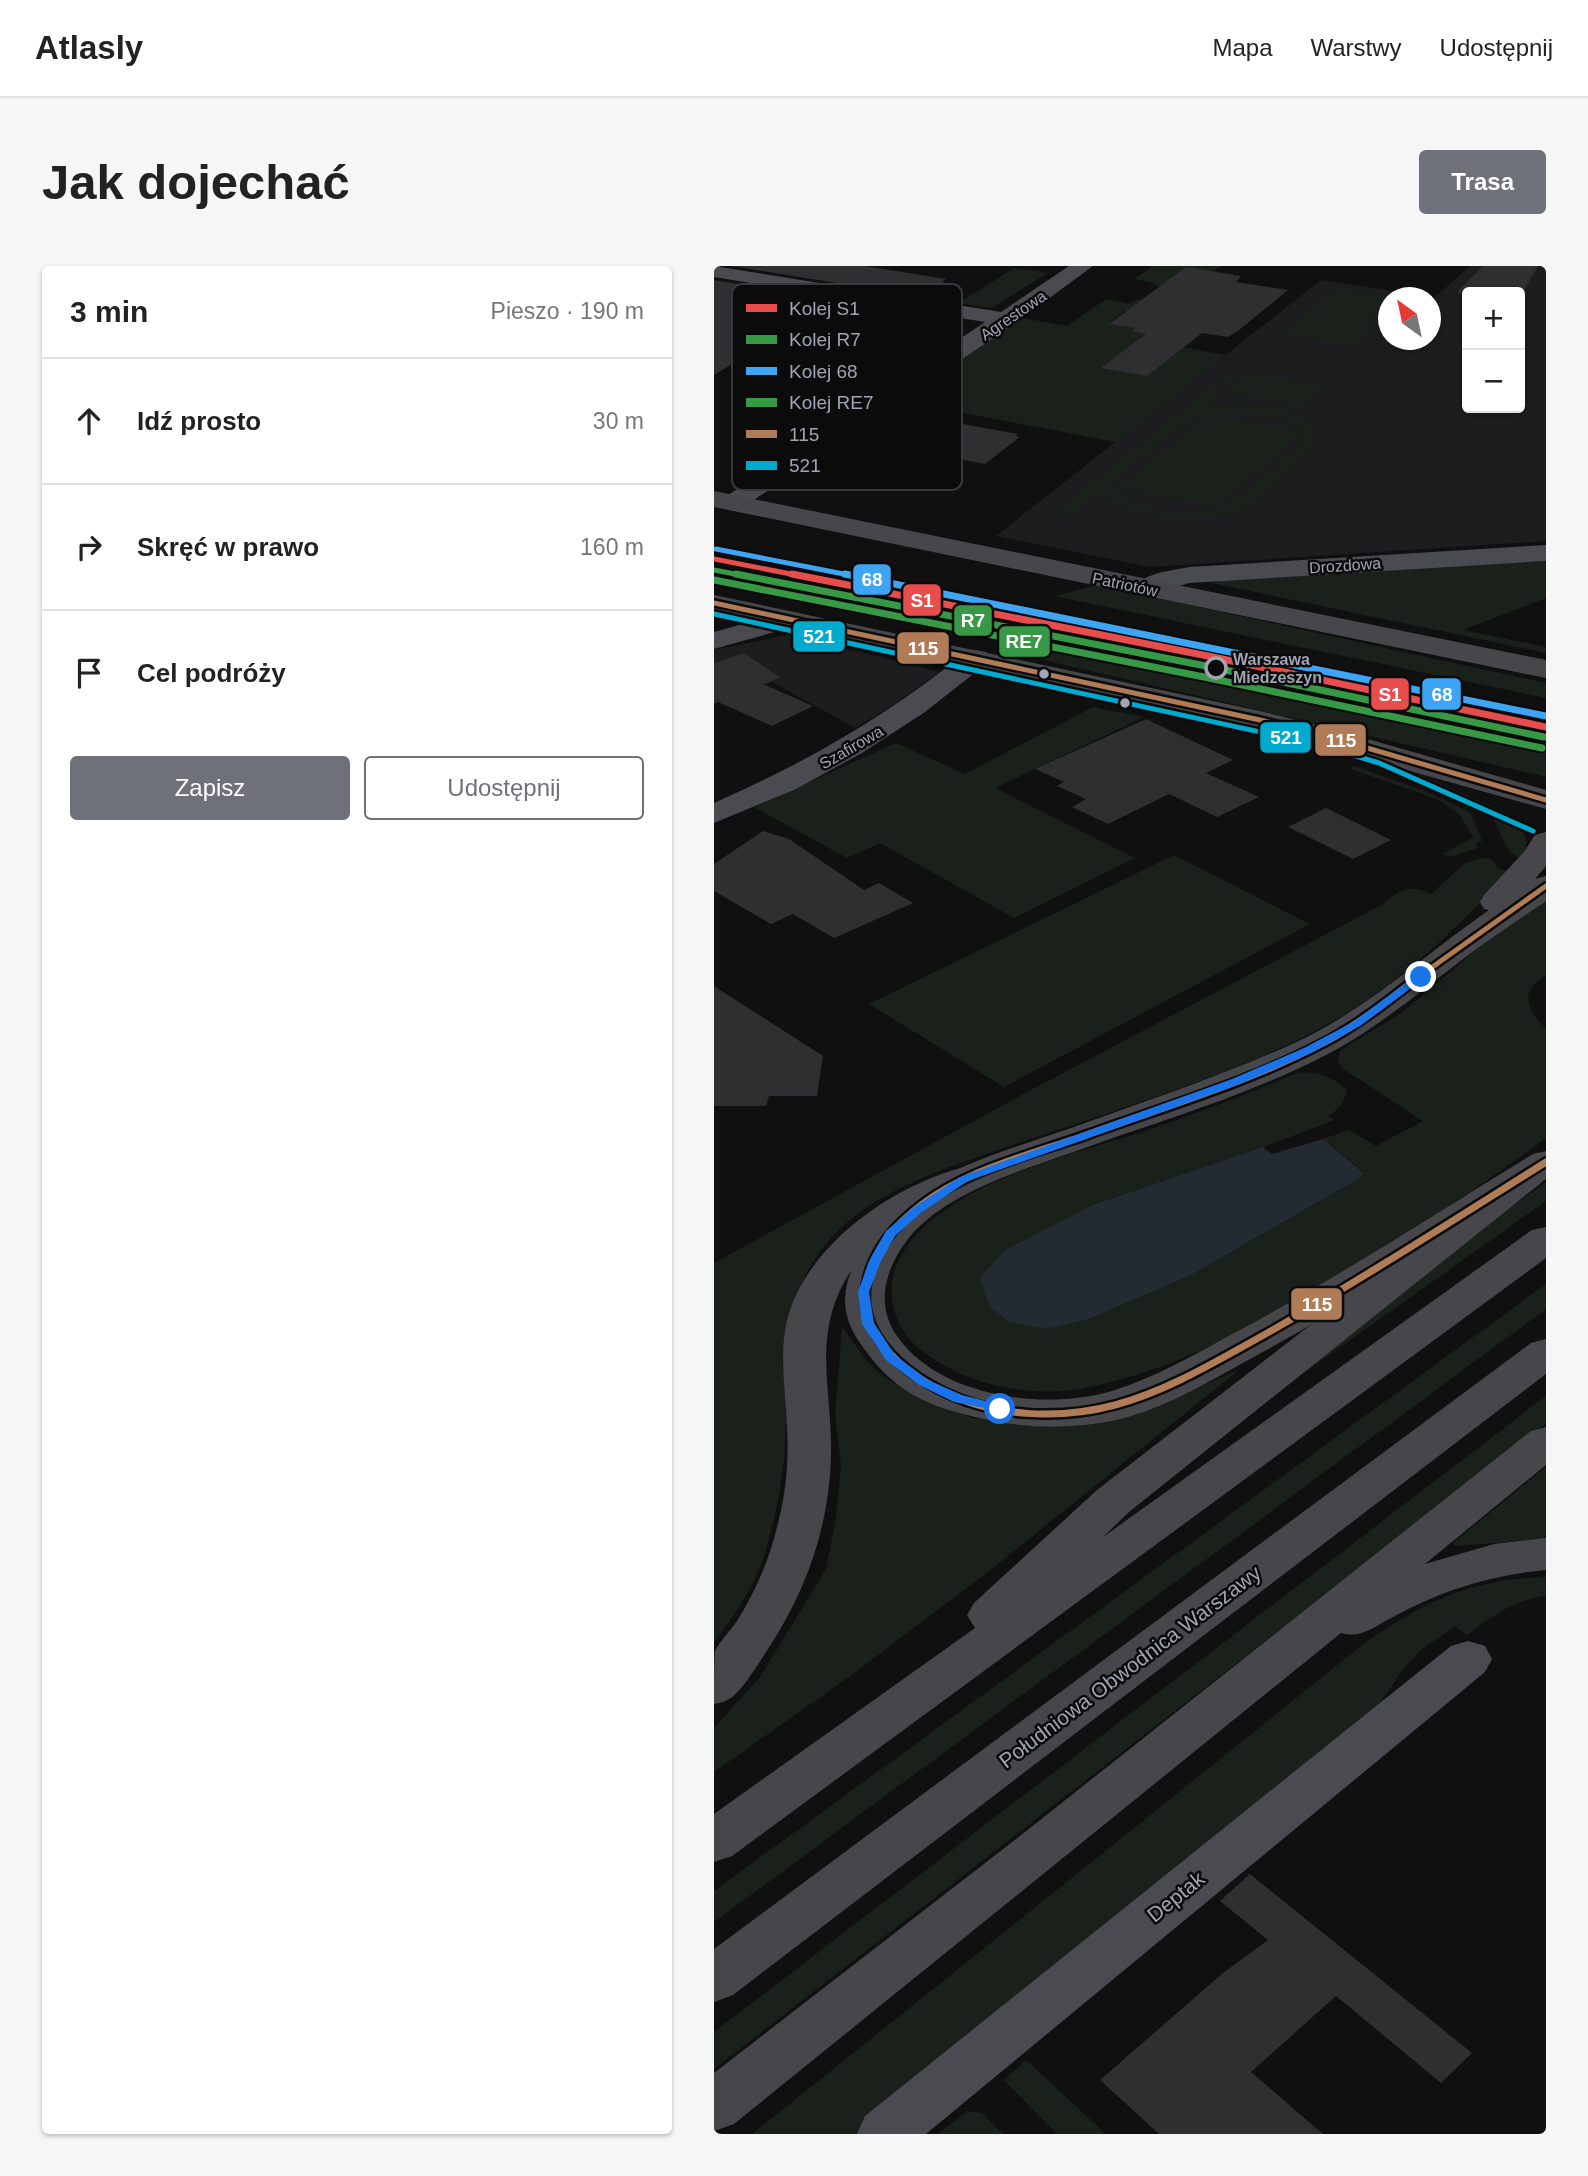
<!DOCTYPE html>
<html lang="pl">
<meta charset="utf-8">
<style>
body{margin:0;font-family:Helvetica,sans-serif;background:#f6f6f6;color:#222}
.controls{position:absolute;right:21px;top:21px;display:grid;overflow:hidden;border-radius:7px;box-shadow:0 2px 5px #0004}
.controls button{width:63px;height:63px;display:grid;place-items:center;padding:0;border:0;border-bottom:2px solid #e0e0e0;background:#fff;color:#222;font:35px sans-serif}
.compass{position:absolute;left:664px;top:21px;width:63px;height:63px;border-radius:50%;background:#fff;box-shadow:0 2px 5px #0004;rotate:327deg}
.stop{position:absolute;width:21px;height:21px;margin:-16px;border:5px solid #1a73e8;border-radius:50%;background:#fff}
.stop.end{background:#1a73e8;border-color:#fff;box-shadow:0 2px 7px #0008}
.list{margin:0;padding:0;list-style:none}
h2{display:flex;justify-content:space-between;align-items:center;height:91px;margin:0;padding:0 28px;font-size:30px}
h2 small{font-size:23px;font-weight:400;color:#767676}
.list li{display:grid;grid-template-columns:46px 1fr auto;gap:21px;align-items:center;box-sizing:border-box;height:126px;padding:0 28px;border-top:2px solid #e0e0e0}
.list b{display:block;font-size:26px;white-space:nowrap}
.list em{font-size:23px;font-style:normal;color:#767676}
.actions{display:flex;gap:14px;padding:21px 28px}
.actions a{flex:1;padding:16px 0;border:2px solid #6e707a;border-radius:7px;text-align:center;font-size:24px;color:#6e707a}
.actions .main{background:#6e707a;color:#fff}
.icon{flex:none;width:38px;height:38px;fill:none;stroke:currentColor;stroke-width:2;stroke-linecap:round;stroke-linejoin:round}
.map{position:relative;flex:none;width:832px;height:1868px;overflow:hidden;border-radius:7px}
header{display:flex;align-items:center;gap:42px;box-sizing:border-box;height:98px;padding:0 35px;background:#fff;border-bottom:2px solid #e0e0e0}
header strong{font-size:33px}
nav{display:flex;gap:38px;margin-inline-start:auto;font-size:24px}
.intro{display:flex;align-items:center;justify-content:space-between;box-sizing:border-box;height:168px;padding:0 42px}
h1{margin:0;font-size:49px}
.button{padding:18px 32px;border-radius:7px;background:#6e707a;color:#fff;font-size:24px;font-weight:700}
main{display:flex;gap:42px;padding:0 42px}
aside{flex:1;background:#fff;border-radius:7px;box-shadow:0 2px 5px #0004}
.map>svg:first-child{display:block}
.built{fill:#1d1d1f;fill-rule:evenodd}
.green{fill:#1a211b;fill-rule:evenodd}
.water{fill:#242a32}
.building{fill:#2f2f31}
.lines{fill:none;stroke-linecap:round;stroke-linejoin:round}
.minor{fill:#4a4b50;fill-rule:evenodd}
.major{fill:#47474b;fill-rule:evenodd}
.highway{fill:#47474b;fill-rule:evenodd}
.bus-1-far1-casing{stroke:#0b0b0c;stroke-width:10}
.bus-1-casing{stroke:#0b0b0c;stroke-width:12}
.bus-2-casing{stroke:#0b0b0c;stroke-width:10}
.bus-1-far1{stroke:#b07c57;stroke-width:5}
.bus-1{stroke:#b07c57;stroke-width:7}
.bus-2{stroke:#00a9ce;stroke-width:5}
.rail-1-far1-casing{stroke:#0b0b0c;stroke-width:9}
.rail-1-casing{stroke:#0b0b0c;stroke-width:11}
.rail-2-far1-casing{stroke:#0b0b0c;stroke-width:9}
.rail-2-casing{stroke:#0b0b0c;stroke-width:11}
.rail-3-far1-casing{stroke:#0b0b0c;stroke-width:9}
.rail-3-casing{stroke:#0b0b0c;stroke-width:11}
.rail-4-casing{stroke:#0b0b0c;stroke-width:11}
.rail-1-far1{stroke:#e84d4d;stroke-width:5}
.rail-1{stroke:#e84d4d;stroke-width:7}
.rail-2-far1{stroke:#379946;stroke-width:5}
.rail-2{stroke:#379946;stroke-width:7}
.rail-3-far1{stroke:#3ea5f4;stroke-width:5}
.rail-3{stroke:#3ea5f4;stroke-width:7}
.rail-4{stroke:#379946;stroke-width:7}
.route{fill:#1a73e8}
.stop-dot{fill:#0b0b0c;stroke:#a0a4b3;stroke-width:3.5}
.bus-dot{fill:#a0a4b3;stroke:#0b0b0c;stroke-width:2.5}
.labels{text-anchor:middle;stroke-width:5;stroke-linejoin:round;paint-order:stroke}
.far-street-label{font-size:16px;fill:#a0a4b3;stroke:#0b0b0c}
.far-stop-label{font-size:16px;font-weight:bold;fill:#a0a4b3;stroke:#0b0b0c;text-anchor:start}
.near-street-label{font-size:21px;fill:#a0a4b3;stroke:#0b0b0c}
.key{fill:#0b0b0c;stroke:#38393e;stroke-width:2}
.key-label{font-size:19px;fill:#a0a4b3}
.line-badge{stroke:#0b0b0c;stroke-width:2.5}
.badge-label{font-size:19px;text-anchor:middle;font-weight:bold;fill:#fff}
</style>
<header>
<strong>Atlasly</strong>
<nav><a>Mapa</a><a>Warstwy</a><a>Udostępnij</a></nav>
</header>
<div class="intro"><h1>Jak dojechać</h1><a class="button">Trasa</a></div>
<main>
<aside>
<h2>3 min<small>Pieszo · 190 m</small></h2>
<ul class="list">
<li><svg class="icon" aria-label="ahead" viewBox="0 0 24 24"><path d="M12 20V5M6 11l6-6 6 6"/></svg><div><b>Idź prosto</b></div><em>30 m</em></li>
<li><svg class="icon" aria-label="right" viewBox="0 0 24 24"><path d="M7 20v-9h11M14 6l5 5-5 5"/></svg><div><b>Skręć w prawo</b></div><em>160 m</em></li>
<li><svg class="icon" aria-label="arrive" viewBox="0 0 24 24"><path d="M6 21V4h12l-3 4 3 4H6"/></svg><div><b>Cel podróży</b></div></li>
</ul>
<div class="actions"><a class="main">Zapisz</a><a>Udostępnij</a></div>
</aside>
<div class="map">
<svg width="832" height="1868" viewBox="0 0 832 1868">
<rect width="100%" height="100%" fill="#101011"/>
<g class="built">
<path d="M756,0H832V275L436,301L282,270L607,14L721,31ZM753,26H806V142H753ZM674,32H716V74H674Z"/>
<path d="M73,369L81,370L225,406L176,441L141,462L58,416L0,438V384Z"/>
</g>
<g class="green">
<path d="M439,0H507L498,6L448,24L440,17L420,13Z"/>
<path d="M300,2L334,7L277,42L245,37Z"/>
<path d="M624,23L677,31L674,32V53L641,80L566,67Z"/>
<path d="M392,33L416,38L424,33L429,34L438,50L411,45L395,57L421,62L418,65L432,68L425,73L512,89L402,176L186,135L309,52L353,60Z"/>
<path d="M518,105L527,106L500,125L507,127L491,142C521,138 591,135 604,170L599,182C579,200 560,222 539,237C502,261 417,256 386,226L357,249L341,246ZM523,146C543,147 575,147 587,165L496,149ZM494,149L406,221H405L403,215L409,207L472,156ZM587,167L588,173C577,191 524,235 504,240ZM406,222L500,240V241C474,248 422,249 406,222Z"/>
<path d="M533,107L611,120L588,140L509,126Z"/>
<path d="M832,295V332L749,364L832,381V387L498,317L504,313Z"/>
<path d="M384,319L832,417V432L340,330Z"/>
<path d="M292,367L832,481V511L291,385L281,375Z"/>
<path d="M379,441L430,451L281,522L421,592L300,652L166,577L133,592L40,541L182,477L251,508Z"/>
<path d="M657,494L709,510L795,548C808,559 820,579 805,592C786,582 787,557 772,544C744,520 691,507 657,494Z"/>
<path d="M640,500L708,524L752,544L757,548L768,575L762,578L763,582L736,591L728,588L760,571L745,548L723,533L634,502Z"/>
<path d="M460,589L596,658L290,821L155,738Z"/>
<path d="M767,592L777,593L784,602L795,606C751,654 705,699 650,736C595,773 531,799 469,821C415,841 361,858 307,876C244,898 164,921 118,971C52,1042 82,1132 67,1216C63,1242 57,1269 49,1293C39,1323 18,1352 0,1377V997L313,826L669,638C685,623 697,618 717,628L750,598Z"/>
<path d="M832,628V709C804,727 813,742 832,763V872C747,934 660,992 569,1043C502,1079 441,1109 365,1123C325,1130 273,1122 237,1103C212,1089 190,1076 181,1047C170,1013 187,981 213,958C267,910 356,889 425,867C479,849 531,829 583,807C605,805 616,810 633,824C630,837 625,843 614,850L621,854L549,881L381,938L479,1008L644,913L650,906L609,873L635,864L662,880L709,855L631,804L624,797L626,785L690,745L801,651Z"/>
<path d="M832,916V935L542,1141L727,992Z"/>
<path d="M832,1018V1043L0,1656V1625Z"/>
<path d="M128,1061L152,1094L171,1112L211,1133L258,1152L314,1159L447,1137L525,1104L284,1298L142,1406L0,1506V1462L46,1411L112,1303L122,1252L127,1199L121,1148Z"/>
<path d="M832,1130V1157L0,1803V1766Z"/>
<path d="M832,1201V1273L741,1280L739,1277Z"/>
<path d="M832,1311V1330C799,1334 779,1350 753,1369L741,1360L707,1384L689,1403L663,1442L142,1868H38L651,1377C711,1335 758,1313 832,1311Z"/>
<path d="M312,1794L392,1868H343L290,1814Z"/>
<path d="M253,1845L268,1847L289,1868H224Z"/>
</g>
<path class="water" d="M609,873L650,907L644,913L479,1008L374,1053L332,1063L295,1056L275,1040L266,1011L293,983L381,938L549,881L558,888Z"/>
<g class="building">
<path d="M17,0H151L232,13L228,16L232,17L209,31Z"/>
<path d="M769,0H824L806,31V26H753V29L743,26Z"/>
<path d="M472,1L527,10L522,16L574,24L524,65L514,71L488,67L433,110L387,102L432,68L417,65L421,62L395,58Z"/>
<path d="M0,14L229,52L194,74L89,55L0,109Z"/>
<path d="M188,147L304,168L301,170L306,171L271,198L149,175Z"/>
<path d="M30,387L67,412L49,418L99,440L58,460L4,436L0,438V397Z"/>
<path d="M432,453L519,494L492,507L545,531L503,551L455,528L394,558L358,541L372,533L343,520L350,516L321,503Z"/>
<path d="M612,542L677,574L639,593L574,561Z"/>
<path d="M49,565L75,573L150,624L165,617L199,637L120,672L79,648L57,658L0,625V598Z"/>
<path d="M0,720L109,790L103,830H55L52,840H0Z"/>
<path d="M536,1608L758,1787L727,1817L622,1730L537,1806L609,1868H445L386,1814L509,1707L554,1674L506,1635Z"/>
</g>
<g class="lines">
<g class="minor">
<path d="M0,0L287,46L355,0H379L300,58L28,242L19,245L10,242L6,237L10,232L271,56L0,11Z"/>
<path d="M832,279V295L475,317L433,330L423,328L420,322C431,306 457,305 475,301Z"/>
<path d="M75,345L85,347L89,353L85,359L0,383V366Z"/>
<path d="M262,384L272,386L276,392L272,398L211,446L148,487L82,523L0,557V537C91,497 175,449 252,386Z"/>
<path d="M754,1375L771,1380L778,1393L771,1406L212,1868H143L151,1850L737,1380Z"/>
</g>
<g class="major">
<path d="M0,225L832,394V412L0,241Z"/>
<path d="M0,329L546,445L615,462L832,524V543L546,463L0,345Z"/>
<path d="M832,566V600L821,613L832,610V635C804,654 776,673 749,693C703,728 660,765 608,791C532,830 448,854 368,883C312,903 227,927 191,977C170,1006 162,1040 183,1070C225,1131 331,1145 398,1125C443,1111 483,1087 524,1065C625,1011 721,948 819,888L832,885V913C734,974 638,1038 536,1093C492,1117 447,1145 397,1155C351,1164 307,1162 261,1151C206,1138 176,1122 144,1074C124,1043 129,1016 147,985C152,976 157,965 164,958C215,904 289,886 357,862C430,836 504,811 576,779C649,747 710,689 775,644L770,643L766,636L770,629L810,586L821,569Z"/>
</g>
<g class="highway">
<path d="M814,897L827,901L832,908L827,917L415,1246L389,1271L818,964L832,961V992L18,1590L0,1596V1548L261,1362L253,1349L260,1337L383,1224L801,901Z"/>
<path d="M250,901L263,905L269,913L263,921C218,943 161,965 133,1011C98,1071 118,1123 117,1187C116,1258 93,1324 54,1383C46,1395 27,1427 15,1433C11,1436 5,1437 0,1438C0,1426 0,1395 1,1385C6,1375 16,1365 23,1355C42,1325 56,1292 64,1257C72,1227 75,1194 73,1162C72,1132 67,1102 70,1072C79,987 174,921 250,901Z"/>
<path d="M832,1073V1108L19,1729L0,1736V1683L817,1077Z"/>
<path d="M832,1161V1199L711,1298L780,1278L832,1272V1304C776,1309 726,1325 677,1352C660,1361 646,1373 627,1367L20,1858L0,1865V1807L311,1566L817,1165Z"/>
</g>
<defs>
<g id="bus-1-far1">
<path d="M0,337L546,454L605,468L832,534"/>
<path d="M710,707L832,620"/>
</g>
<path id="bus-1" d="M712,705C679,731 646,758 609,777C535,816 453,840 375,868C314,890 243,905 194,950C163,977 139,1021 158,1061C172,1090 200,1111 228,1125C280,1151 345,1154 401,1139C453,1125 501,1096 548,1070C645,1015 738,955 832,896"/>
<path id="bus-2" d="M0,348L602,478L665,497L819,565"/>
</defs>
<use href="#bus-1-far1" class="bus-1-far1-casing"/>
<use href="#bus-1" class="bus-1-casing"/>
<use href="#bus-2" class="bus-2-casing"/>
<use href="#bus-1-far1" class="bus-1-far1"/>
<use href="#bus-1" class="bus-1"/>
<use href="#bus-2" class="bus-2"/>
<defs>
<path id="rail-1-far1" d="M0,293L87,310"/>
<path id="rail-1" d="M78,308L494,390L832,461"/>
<path id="rail-2-far1" d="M0,304L31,310"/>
<path id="rail-2" d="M22,308L492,400L830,471"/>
<path id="rail-3-far1" d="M2,283L140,310"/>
<path id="rail-3" d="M131,308L832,450"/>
<path id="rail-4" d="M0,314L490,411L828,482"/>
</defs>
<use href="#rail-1-far1" class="rail-1-far1-casing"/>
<use href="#rail-1" class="rail-1-casing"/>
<use href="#rail-2-far1" class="rail-2-far1-casing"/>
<use href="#rail-2" class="rail-2-casing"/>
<use href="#rail-3-far1" class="rail-3-far1-casing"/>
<use href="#rail-3" class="rail-3-casing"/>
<use href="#rail-4" class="rail-4-casing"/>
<use href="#rail-1-far1" class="rail-1-far1"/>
<use href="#rail-1" class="rail-1"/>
<use href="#rail-2-far1" class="rail-2-far1"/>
<use href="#rail-2" class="rail-2"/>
<use href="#rail-3-far1" class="rail-3-far1"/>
<use href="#rail-3" class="rail-3"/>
<use href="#rail-4" class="rail-4"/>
</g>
<path class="route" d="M703,709L712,711L646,760L597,787L526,818L254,915L208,946L181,970L167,995L155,1026L160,1057L181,1089L214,1114L248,1129L291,1140V1146L240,1136L205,1119L172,1094L148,1058L144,1026L155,995L172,965L200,941L246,911L518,813L590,782L639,756Z"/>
<circle class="stop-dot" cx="502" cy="402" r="10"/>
<g class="bus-dot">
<circle cx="330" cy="408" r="6"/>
<circle cx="411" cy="437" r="6"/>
</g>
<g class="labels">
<g class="far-street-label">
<text transform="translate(299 49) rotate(-34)" y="6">Agrestowa</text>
<text transform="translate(631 299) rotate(-4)" y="6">Drozdowa</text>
<text transform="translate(411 318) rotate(12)" y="6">Patriotów</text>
<text transform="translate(137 481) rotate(-30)" y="6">Szafirowa</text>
</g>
<g class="far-stop-label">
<text x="519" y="399">Warszawa<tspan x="519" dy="18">Miedzeszyn</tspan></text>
</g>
<g class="near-street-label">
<text transform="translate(416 1401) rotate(-37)" y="7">Południowa Obwodnica Warszawy</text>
<text transform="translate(462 1631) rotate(-39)" y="7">Deptak</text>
</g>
</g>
<rect x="18" y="18" width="230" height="206" rx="10" class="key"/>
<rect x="32" y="38" width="31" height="8" fill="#e84d4d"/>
<rect x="32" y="69" width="31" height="9" fill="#379946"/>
<rect x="32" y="101" width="31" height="8" fill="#3ea5f4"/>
<rect x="32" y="132" width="31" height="9" fill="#379946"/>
<rect x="32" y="164" width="31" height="8" fill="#b07c57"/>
<rect x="32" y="195" width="31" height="9" fill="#00a9ce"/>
<g class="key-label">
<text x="75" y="49">Kolej S1</text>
<text x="75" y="80">Kolej R7</text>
<text x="75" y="112">Kolej 68</text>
<text x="75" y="143">Kolej RE7</text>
<text x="75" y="175">115</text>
<text x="75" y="206">521</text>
</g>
<g class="line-badge">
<rect x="138" y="297" width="40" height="33" rx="7" fill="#3ea5f4"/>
<rect x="188" y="317" width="40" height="34" rx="7" fill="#e84d4d"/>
<rect x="239" y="338" width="40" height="33" rx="7" fill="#379946"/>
<rect x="78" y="354" width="54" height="33" rx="7" fill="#00a9ce"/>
<rect x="284" y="359" width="53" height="33" rx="7" fill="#379946"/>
<rect x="182" y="365" width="54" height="34" rx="7" fill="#b07c57"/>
<rect x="656" y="411" width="40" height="34" rx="7" fill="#e84d4d"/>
<rect x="707" y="411" width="41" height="34" rx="7" fill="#3ea5f4"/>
<rect x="545" y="455" width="53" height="33" rx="7" fill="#00a9ce"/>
<rect x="600" y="457" width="53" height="34" rx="7" fill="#b07c57"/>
<rect x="576" y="1021" width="53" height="34" rx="7" fill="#b07c57"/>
</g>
<g class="badge-label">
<text x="158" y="320">68</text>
<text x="208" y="341">S1</text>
<text x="259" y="361">R7</text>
<text x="105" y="377">521</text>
<text x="310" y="382">RE7</text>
<text x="209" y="389">115</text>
<text x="676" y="435">S1</text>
<text x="728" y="435">68</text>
<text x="572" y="478">521</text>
<text x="627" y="481">115</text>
<text x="603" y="1045">115</text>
</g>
</svg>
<div class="controls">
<button>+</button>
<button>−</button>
</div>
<svg class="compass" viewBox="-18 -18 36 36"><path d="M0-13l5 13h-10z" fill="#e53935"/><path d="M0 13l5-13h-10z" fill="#767676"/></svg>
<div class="stop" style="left:286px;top:1143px"></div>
<div class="stop end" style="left:707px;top:711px"></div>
</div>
</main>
